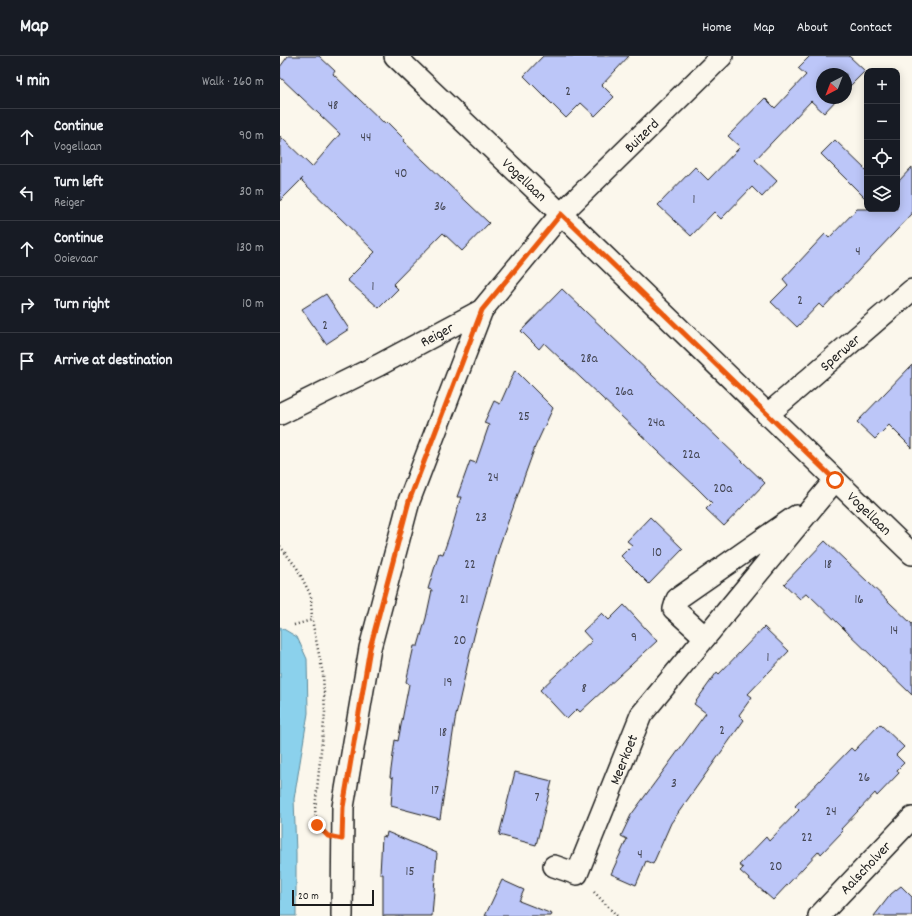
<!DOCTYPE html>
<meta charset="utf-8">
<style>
body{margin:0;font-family:Dekko,sans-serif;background:#20242c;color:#f1f3f6}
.controls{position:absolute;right:12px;top:12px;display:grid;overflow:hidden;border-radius:8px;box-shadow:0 2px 10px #0003}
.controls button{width:36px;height:36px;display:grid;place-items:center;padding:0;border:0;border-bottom:1px solid #363941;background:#171b24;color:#f1f3f6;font:20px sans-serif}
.compass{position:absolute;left:536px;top:12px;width:36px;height:36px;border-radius:50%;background:#171b24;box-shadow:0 2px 10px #0003;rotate:222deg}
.scale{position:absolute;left:12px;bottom:10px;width:82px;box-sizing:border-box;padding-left:4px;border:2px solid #1c1c1c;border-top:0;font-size:11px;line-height:14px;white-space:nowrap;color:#1c1c1c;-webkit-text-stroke:3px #fbf7ec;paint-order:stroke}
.stop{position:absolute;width:12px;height:12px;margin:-9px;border:3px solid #ea580c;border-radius:50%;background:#fff}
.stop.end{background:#ea580c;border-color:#fff;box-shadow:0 1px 4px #0008}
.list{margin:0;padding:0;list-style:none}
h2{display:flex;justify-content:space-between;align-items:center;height:52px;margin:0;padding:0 16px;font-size:17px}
h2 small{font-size:13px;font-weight:400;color:#9ea1a6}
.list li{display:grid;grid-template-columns:26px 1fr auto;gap:12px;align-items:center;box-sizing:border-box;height:56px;padding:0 16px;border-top:1px solid #363941}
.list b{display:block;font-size:15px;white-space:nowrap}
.list p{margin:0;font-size:13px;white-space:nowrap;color:#9ea1a6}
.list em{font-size:13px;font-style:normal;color:#9ea1a6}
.icon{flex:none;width:22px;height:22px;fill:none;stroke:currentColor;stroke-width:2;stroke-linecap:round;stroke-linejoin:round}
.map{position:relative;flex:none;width:632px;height:860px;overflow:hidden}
header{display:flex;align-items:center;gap:24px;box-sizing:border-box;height:56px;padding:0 20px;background:#171b24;border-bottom:1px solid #363941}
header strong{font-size:19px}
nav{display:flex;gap:22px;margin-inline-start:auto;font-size:14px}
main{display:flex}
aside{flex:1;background:#171b24}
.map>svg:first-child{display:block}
.water{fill:#8bd1ec;stroke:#5f8999}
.building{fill:#bcc6f8;stroke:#1c1c1c}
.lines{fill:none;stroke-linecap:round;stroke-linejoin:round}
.street-casing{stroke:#1c1c1c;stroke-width:24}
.path{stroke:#1c1c1c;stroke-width:2.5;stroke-dasharray:1 3;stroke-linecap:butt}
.street{stroke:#fbf7ec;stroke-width:21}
.route{stroke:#ea580c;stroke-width:5}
.labels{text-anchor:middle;stroke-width:4;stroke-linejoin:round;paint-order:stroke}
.number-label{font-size:13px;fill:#444653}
.street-label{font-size:15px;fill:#1c1c1c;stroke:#fbf7ec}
</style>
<header>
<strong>Map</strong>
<nav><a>Home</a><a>Map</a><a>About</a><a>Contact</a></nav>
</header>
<main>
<aside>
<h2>4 min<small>Walk · 260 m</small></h2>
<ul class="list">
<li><svg class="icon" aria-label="ahead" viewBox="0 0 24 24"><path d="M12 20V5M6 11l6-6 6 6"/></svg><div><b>Continue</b><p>Vogellaan</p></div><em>90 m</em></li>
<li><svg class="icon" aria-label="left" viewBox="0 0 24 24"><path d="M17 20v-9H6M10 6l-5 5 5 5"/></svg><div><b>Turn left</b><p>Reiger</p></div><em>30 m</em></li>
<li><svg class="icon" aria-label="ahead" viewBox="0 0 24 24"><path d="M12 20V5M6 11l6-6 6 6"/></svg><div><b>Continue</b><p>Ooievaar</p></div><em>130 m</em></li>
<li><svg class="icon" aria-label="right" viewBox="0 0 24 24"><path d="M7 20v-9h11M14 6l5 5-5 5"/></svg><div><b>Turn right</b></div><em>10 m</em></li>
<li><svg class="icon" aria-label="arrive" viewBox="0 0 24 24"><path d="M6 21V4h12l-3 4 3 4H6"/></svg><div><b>Arrive at destination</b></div></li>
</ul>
</aside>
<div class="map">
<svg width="632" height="860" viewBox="0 0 632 860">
<rect width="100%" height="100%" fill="#fbf7ec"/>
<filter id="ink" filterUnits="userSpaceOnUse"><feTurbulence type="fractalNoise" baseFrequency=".025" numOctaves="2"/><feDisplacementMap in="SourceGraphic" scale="8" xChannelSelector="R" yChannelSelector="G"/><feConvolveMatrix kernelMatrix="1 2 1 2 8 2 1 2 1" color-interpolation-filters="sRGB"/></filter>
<g filter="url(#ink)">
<path class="water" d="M0,571L17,581L27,603L28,657L14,743L16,797V860H0Z"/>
<g class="building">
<path d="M8,0H39L55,15L53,18L105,68L107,66L125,84L123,85L209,167L182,195L163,177L113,228L118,233L99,252L67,224L95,196L21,124L23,122L0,145V80L32,111L60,78L0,21V11Z"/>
<path d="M263,0H349L322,29L334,41L315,60L301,47L286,62L244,20Z"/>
<path d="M530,0H569L585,15L566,34V18H542V42H558L544,57L531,45L475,104L497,125L482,141L472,131L441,163L434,156L411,180L378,149L415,111L428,124L460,91L448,80L485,42L495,52L526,19L518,12Z"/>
<path d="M555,84L587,115V144L541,98Z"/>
<path d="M632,111V158L543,252L539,248L517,271L491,246L508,229L503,223L545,178L549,182L577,153H617V127Z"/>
<path d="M282,233L485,427L444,470L426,453L432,447L416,431L264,287L259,293L241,275Z"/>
<path d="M46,238L69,273L46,288L22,253Z"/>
<path d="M632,309V392L609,369L595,383L577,366Z"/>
<path d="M235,314L273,352L255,391L220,488L194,580L175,664L160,763L111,750L113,722L110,721L115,684L118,685L129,628L126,626L134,590H138L146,562L152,534L148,533L159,497L163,498L171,475L181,441H177L190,405L196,407L209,369L204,367L214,345L220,348Z"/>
<path d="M370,461L403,493L369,528L341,500L352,489L347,485Z"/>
<path d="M545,485L632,568V639L527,537L520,543L504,528Z"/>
<path d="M344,549L377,585L300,656L297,653L287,663L260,634L312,585L303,575L322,557L329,564Z"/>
<path d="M484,571L509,595L468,638L472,641L459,659L464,664L391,767L373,808L366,805L356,829L331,818L347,783L341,780L351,759L426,657L414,648L437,616L439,618Z"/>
<path d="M600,668L624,691L616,699L624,707L617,714L619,717L597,740L595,737L561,773L563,775L541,798L539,795L493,844L460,815L463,812L459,809L486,781L489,785L519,754L515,750L571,692L574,695Z"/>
<path d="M235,716L272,725L256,789L219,779Z"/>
<path d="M107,776L157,797L152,860H103V818H100L102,780L106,781Z"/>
<path d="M222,824L244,834L239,845L272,858L271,860H205Z"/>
<path d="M621,830L632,841V860H594L611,838Z"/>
</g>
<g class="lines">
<defs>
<g id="street">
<path id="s1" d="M115,0L281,158L632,498"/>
<path id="s2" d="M0,358L99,309L202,254L281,158L442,0"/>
<path id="s3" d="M487,359L632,234"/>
<path d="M425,581L394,553L397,543L516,460"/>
<path id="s4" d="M274,810L297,818L361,659L555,424"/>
<path d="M62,860L63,751L90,592L129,445L202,254"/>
<path id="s5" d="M539,860L632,762"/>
</g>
</defs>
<use href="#street" class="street-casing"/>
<g class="path">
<path d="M0,490L17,512L31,540L32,564L43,618L45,656L35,753L36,763"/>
<path d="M14,569L32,564"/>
<path d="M314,836L337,860"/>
</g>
<use href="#street" class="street"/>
</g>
</g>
<g class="lines" filter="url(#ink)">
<path class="route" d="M37,769L48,780L62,783L63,751L90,592L129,445L202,254L281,158L555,424"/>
</g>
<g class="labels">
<g class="number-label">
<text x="288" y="39">2</text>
<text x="53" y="53">48</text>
<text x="86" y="85">44</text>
<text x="121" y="121">40</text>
<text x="414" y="147">1</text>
<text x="160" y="154">36</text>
<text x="578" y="199">4</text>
<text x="93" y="234">1</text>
<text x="520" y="248">2</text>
<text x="45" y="273">2</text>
<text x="309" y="306">28a</text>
<text x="344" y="339">26a</text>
<text x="244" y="364">25</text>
<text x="376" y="370">24a</text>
<text x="411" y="402">22a</text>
<text x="213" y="425">24</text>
<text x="443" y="436">20a</text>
<text x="201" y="465">23</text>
<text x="377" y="500">10</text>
<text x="190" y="512">22</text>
<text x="548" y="512">18</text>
<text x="184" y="547">21</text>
<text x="579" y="547">16</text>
<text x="614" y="578">14</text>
<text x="354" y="585">9</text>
<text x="180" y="588">20</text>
<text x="488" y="605">1</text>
<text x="168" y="630">19</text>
<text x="304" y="636">8</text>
<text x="442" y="678">2</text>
<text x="163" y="680">18</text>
<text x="584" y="725">26</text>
<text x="394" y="731">3</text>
<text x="155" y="738">17</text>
<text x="257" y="745">7</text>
<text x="551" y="759">24</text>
<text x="527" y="785">22</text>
<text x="360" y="802">4</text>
<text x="496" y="814">20</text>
<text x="130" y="819">15</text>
</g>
<g class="street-label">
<text dy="5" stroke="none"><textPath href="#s2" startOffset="464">Buizerd</textPath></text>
<text dy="5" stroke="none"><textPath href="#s1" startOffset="179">Vogellaan</textPath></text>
<text dy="5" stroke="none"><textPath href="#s2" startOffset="176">Reiger</textPath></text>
<text dy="5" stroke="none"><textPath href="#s3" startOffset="96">Sperwer</textPath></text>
<text dy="5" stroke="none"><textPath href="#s1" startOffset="659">Vogellaan</textPath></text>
<text dy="5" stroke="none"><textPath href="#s4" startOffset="148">Meerkoet</textPath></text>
<text dy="5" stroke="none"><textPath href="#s5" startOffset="67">Aalscholver</textPath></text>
</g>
</g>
</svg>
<div class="controls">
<button>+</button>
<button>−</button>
<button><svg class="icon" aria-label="locate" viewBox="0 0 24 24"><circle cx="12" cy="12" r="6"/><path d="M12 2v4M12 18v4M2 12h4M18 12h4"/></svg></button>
<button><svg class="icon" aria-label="layers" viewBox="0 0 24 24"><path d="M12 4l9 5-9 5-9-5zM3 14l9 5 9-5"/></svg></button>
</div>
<svg class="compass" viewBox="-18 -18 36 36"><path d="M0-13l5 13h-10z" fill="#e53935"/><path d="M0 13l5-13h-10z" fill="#9ea1a6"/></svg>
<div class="scale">20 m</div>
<div class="stop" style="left:555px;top:424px"></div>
<div class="stop end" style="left:37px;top:769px"></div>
</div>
</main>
